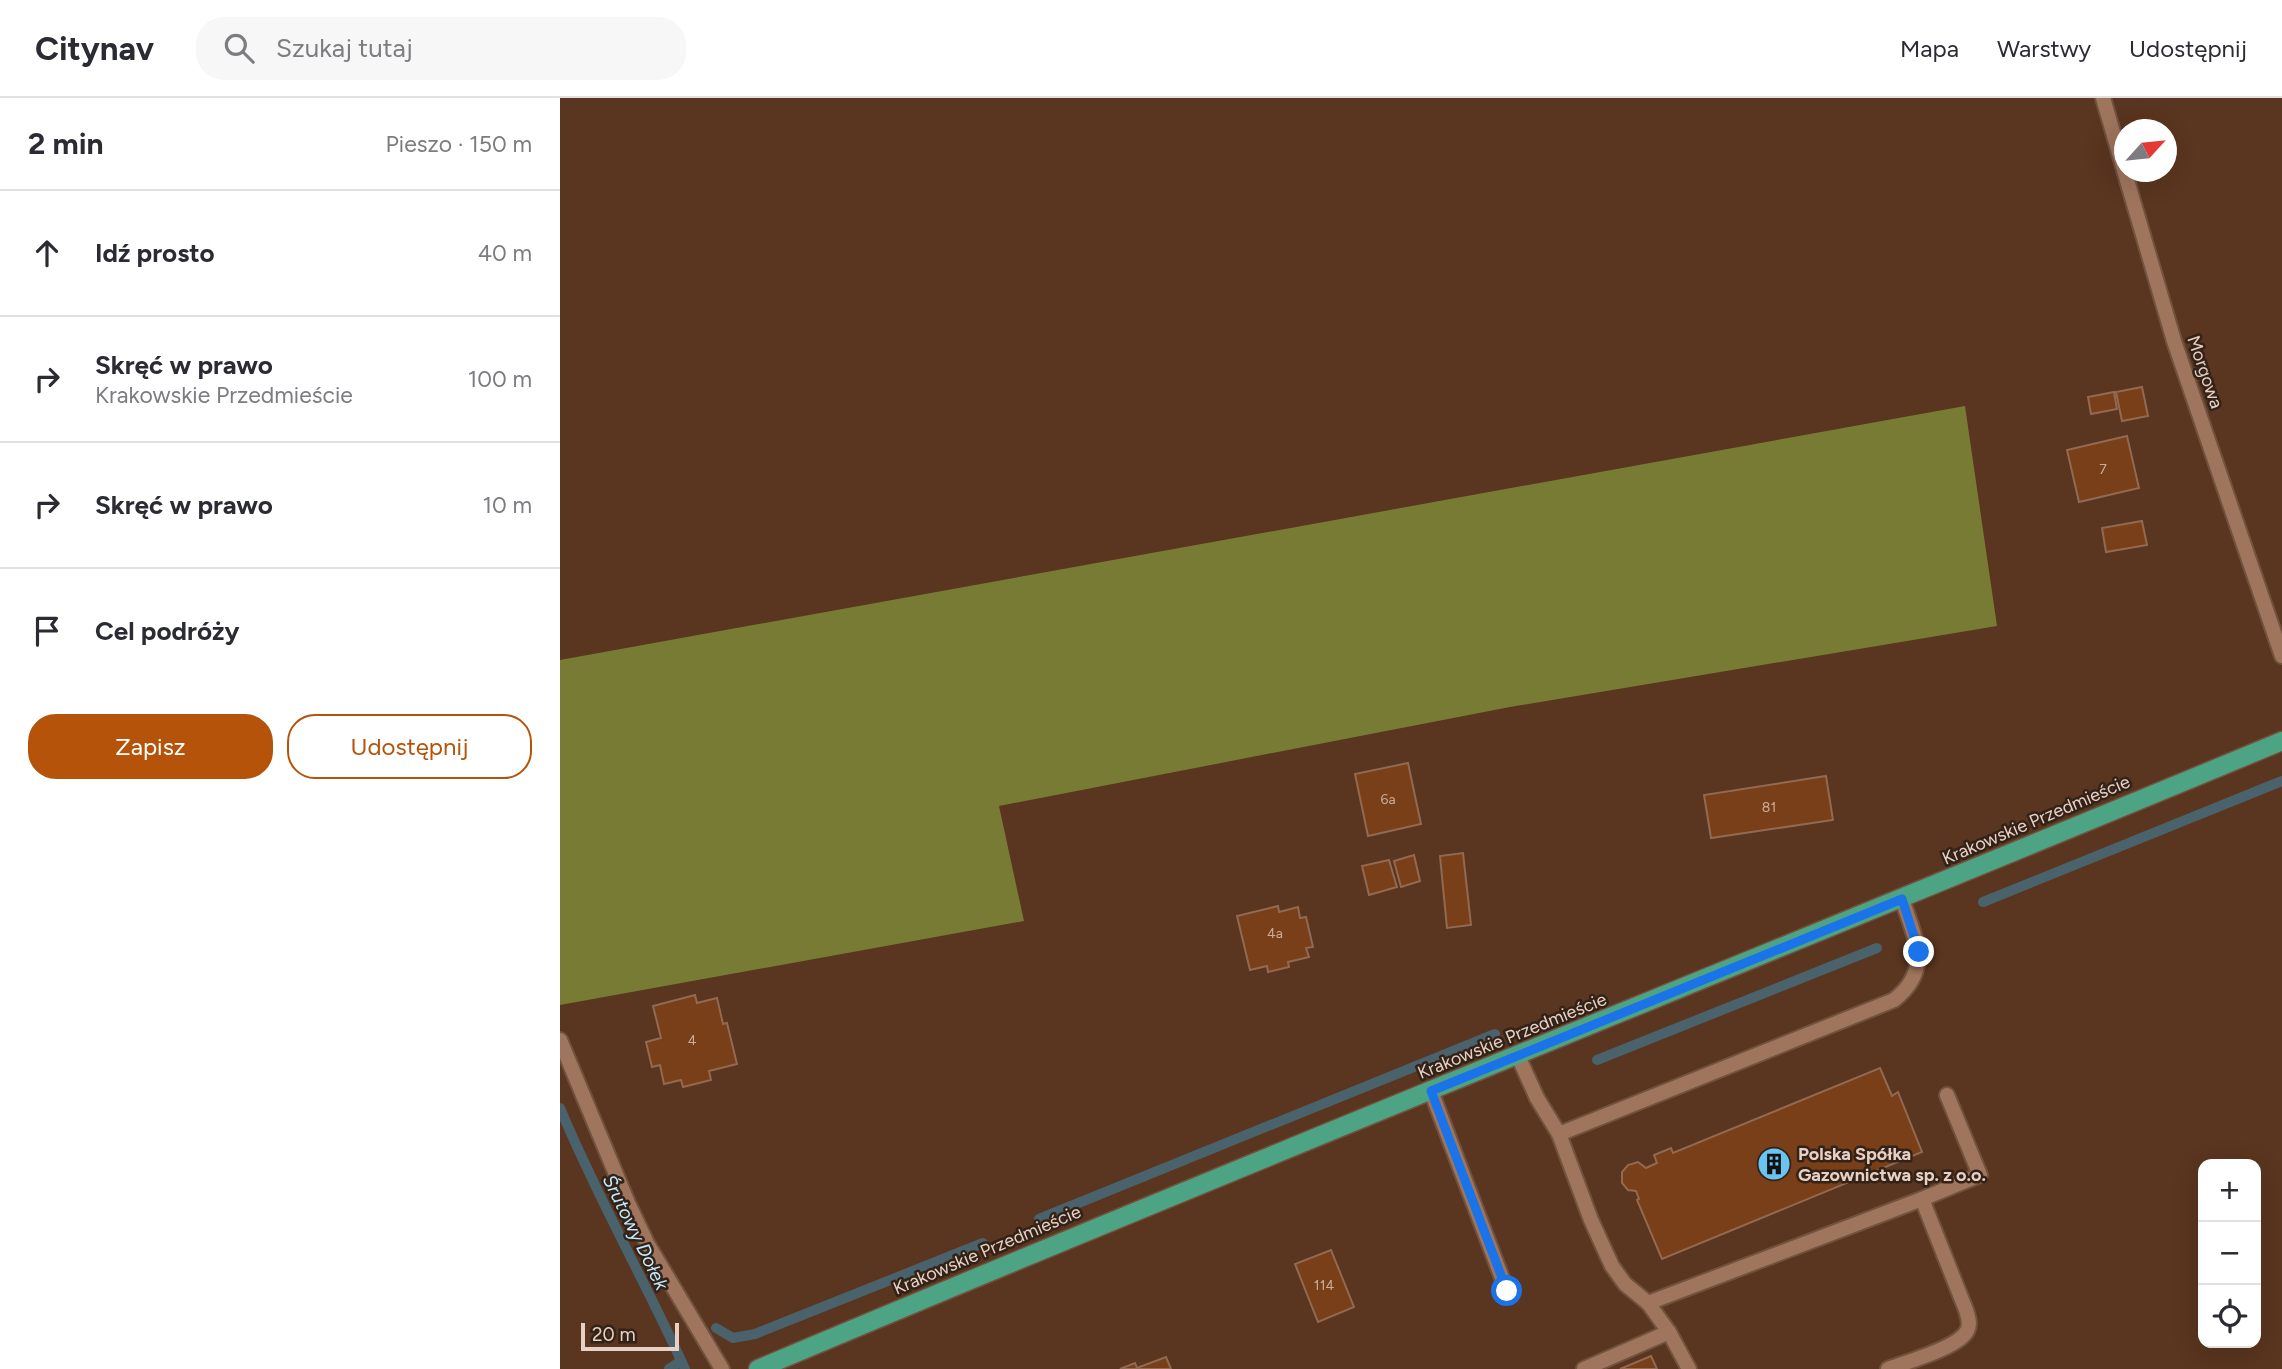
<!DOCTYPE html>
<html lang="pl">
<meta charset="utf-8">
<style>
body{margin:0;font-family:Figtree,sans-serif;background:#f7f7f7;color:#2b2b33}
.controls{position:absolute;right:21px;bottom:21px;display:grid;overflow:hidden;border-radius:14px;box-shadow:0 7px 28px #0002}
.controls button{width:63px;height:63px;display:grid;place-items:center;padding:0;border:0;border-bottom:2px solid #e1e1e2;background:#fff;color:#2b2b33;font:35px sans-serif}
.compass{position:absolute;left:1554px;top:21px;width:63px;height:63px;border-radius:50%;background:#fff;box-shadow:0 7px 28px #0002;rotate:63deg}
.scale{position:absolute;left:21px;bottom:18px;width:98px;box-sizing:border-box;padding-left:7px;border:4px solid #e8d1c4;border-top:0;font-size:19px;line-height:24px;white-space:nowrap;color:#e8d1c4;-webkit-text-stroke:5px #332218;paint-order:stroke}
.stop{position:absolute;width:21px;height:21px;margin:-16px;border:5px solid #1a73e8;border-radius:50%;background:#fff}
.stop.end{background:#1a73e8;border-color:#fff;box-shadow:0 2px 7px #0008}
.list{margin:0;padding:0;list-style:none}
h2{display:flex;justify-content:space-between;align-items:center;height:91px;margin:0;padding:0 28px;font-size:30px}
h2 small{font-size:23px;font-weight:400;color:#7c7c81}
.list li{display:grid;grid-template-columns:46px 1fr auto;gap:21px;align-items:center;box-sizing:border-box;height:126px;padding:0 28px;border-top:2px solid #e1e1e2}
.list b{display:block;font-size:26px;white-space:nowrap}
.list p{margin:0;font-size:23px;white-space:nowrap;color:#7c7c81}
.list em{font-size:23px;font-style:normal;color:#7c7c81}
.actions{display:flex;gap:14px;padding:21px 28px}
.actions a{flex:1;padding:16px 0;border:2px solid #b45309;border-radius:28px;text-align:center;font-size:24px;color:#b45309}
.actions .main{background:#b45309;color:#fff}
.icon{flex:none;width:38px;height:38px;fill:none;stroke:currentColor;stroke-width:2;stroke-linecap:round;stroke-linejoin:round}
.map{position:relative;flex:none;width:1722px;height:1271px;overflow:hidden}
header{display:flex;align-items:center;gap:42px;box-sizing:border-box;height:98px;padding:0 35px;background:#fff;border-bottom:2px solid #e1e1e2}
header strong{font-size:33px}
nav{display:flex;gap:38px;margin-inline-start:auto;font-size:24px}
.search{width:490px;height:63px;background:#f7f7f7;display:flex;align-items:center;gap:18px;box-sizing:border-box;padding:0 24px;border-radius:28px;color:#7c7c81;font-size:26px}
main{display:flex}
aside{flex:1;background:#fff}
.map>svg:first-child{display:block}
.forest{fill:#787b34}
.lines{fill:none;stroke-linecap:round;stroke-linejoin:round}
.stream{stroke:#4a626b;stroke-width:10}
.building{fill:#783f19;stroke:#926951;stroke-width:2}
.lane-casing{stroke:#71523e;stroke-width:18}
.street-casing{stroke:#71523e;stroke-width:18}
.primary-casing{stroke:#71523e;stroke-width:21}
.lane{stroke:#9f755d;stroke-width:14}
.street{stroke:#9f755d;stroke-width:14}
.primary{stroke:#4ca484;stroke-width:18}
.route{stroke:#1a73e8;stroke-width:9}
.labels{text-anchor:middle;stroke-width:5;stroke-linejoin:round;paint-order:stroke}
.number-label{font-size:14px;fill:#ccac99}
.street-label{font-size:18px;fill:#e8d1c4;stroke:#332218}
.poi-label{font-size:18px;font-weight:bold;fill:#e8d1c4;stroke:#332218;text-anchor:start}
.water-label{font-size:19px;font-style:italic;fill:#c3eafe;stroke:#332218}
</style>
<header>
<strong>Citynav</strong>
<div class="search"><svg class="icon" aria-label="search" viewBox="0 0 24 24"><circle cx="10" cy="10" r="6"/><path d="M15 15l6 6"/></svg>Szukaj tutaj</div>
<nav><a>Mapa</a><a>Warstwy</a><a>Udostępnij</a></nav>
</header>
<main>
<aside>
<h2>2 min<small>Pieszo · 150 m</small></h2>
<ul class="list">
<li><svg class="icon" aria-label="ahead" viewBox="0 0 24 24"><path d="M12 20V5M6 11l6-6 6 6"/></svg><div><b>Idź prosto</b></div><em>40 m</em></li>
<li><svg class="icon" aria-label="right" viewBox="0 0 24 24"><path d="M7 20v-9h11M14 6l5 5-5 5"/></svg><div><b>Skręć w prawo</b><p>Krakowskie Przedmieście</p></div><em>100 m</em></li>
<li><svg class="icon" aria-label="right" viewBox="0 0 24 24"><path d="M7 20v-9h11M14 6l5 5-5 5"/></svg><div><b>Skręć w prawo</b></div><em>10 m</em></li>
<li><svg class="icon" aria-label="arrive" viewBox="0 0 24 24"><path d="M6 21V4h12l-3 4 3 4H6"/></svg><div><b>Cel podróży</b></div></li>
</ul>
<div class="actions"><a class="main">Zapisz</a><a>Udostępnij</a></div>
</aside>
<div class="map">
<svg width="1722" height="1271" viewBox="0 0 1722 1271">
<rect width="100%" height="100%" fill="#5a351f"/>
<path class="forest" d="M1405,308L1437,528L950,609L439,708L464,823L0,907V562Z"/>
<g class="lines">
<g class="stream">
<path d="M1423,804L1722,683"/>
<path d="M1037,962L1317,850"/>
<path d="M0,1010C37,1099 85,1183 125,1271"/>
<path d="M479,1121L935,936"/>
<path d="M156,1230L173,1240L195,1236L423,1145"/>
<path d="M109,1271L121,1263"/>
</g>
</g>
<g class="building">
<path d="M1582,289L1588,318L1562,323L1556,294Z"/>
<path d="M1554,294L1557,311L1531,316L1528,299Z"/>
<path d="M1567,338L1579,390L1519,404L1507,352Z"/>
<path d="M1582,423L1587,447L1546,454L1542,430Z"/>
<path d="M848,665L861,726L808,738L795,676Z"/>
<path d="M1266,678L1273,722L1151,740L1144,697Z"/>
<path d="M903,755L911,827L887,830L880,758Z"/>
<path d="M854,757L860,783L841,789L834,763Z"/>
<path d="M829,762L837,789L809,797L802,768Z"/>
<path d="M718,808L719,814L738,809L740,820L746,819L753,849L746,850L749,859L728,864L729,869L708,874L707,868L690,872L677,818Z"/>
<path d="M135,897L137,905L157,900L163,926L167,925L177,966L149,973L151,982L123,989L121,982L104,986L100,967L92,969L86,944L101,940L93,908Z"/>
<path d="M1320,970L1332,998L1338,994L1362,1054L1102,1161L1077,1102L1079,1101L1076,1093L1068,1092L1062,1085V1074L1068,1067L1078,1064L1086,1070L1097,1065L1094,1057L1111,1050L1113,1055Z"/>
<path d="M771,1152L794,1209L758,1224L735,1166Z"/>
<path d="M1091,1258L1097,1271H1060Z"/>
<path d="M606,1259L611,1271H560L575,1265L577,1270Z"/>
</g>
<g class="lines">
<defs>
<g id="lane">
<path d="M1543,0L1614,243L1722,558"/>
<path d="M958,958L977,1000L999,1036L1031,1122L1052,1168L1065,1186L1088,1205L1109,1234L1129,1271"/>
<path d="M871,993L947,1193"/>
<path d="M999,1036L1334,902C1373,871 1355,841 1342,801"/>
<path d="M1088,1205L1362,1101"/>
<path d="M1024,1271L1109,1234"/>
<path d="M1328,1271C1346,1264 1398,1250 1407,1233C1411,1226 1408,1219 1406,1212L1362,1101L1420,1077L1387,997"/>
</g>
<path id="street" d="M0,942L68,1105L87,1145L162,1271"/>
<path id="primary" d="M198,1271C704,1057 1215,854 1722,643"/>
</defs>
<use href="#lane" class="lane-casing"/>
<use href="#street" class="street-casing"/>
<use href="#primary" class="primary-casing"/>
<use href="#lane" class="lane"/>
<use href="#street" class="street"/>
<use href="#primary" class="primary"/>
</g>
<g class="lines">
<path class="route" d="M947,1193L871,993L1342,801L1359,854"/>
</g>
<defs>
<symbol id="building-disc" viewBox="-11 -11 22 22"><circle r="9.5" fill="#68c4f0" stroke="#332218"/><path d="M-4-6H4V6H1V3H-1V6H-4ZM-2.5-4.3h1.7v1.8h-1.7ZM.8-4.3h1.7v1.8H.8ZM-2.5-1h1.7V.8h-1.7ZM.8-1h1.7V.8H.8Z" fill="#111"/></symbol>
</defs>
<g fill-rule="evenodd">
<use href="#building-disc" x="1195" y="1047" width="38" height="38"/>
</g>
<g class="labels">
<g class="number-label">
<text x="1543" y="376">7</text>
<text x="828" y="706">6a</text>
<text x="1209" y="714">81</text>
<text x="715" y="840">4a</text>
<text x="132" y="947">4</text>
<text x="764" y="1192">114</text>
</g>
<g class="street-label">
<text transform="translate(1645 274) rotate(71)" y="6">Morgowa</text>
<text transform="translate(1476 722) rotate(-23)" y="6">Krakowskie Przedmieście</text>
<text transform="translate(952 938) rotate(-22)" y="6">Krakowskie Przedmieście</text>
<text transform="translate(427 1152) rotate(-23)" y="6">Krakowskie Przedmieście</text>
</g>
<g class="poi-label">
<text x="1238" y="1062">Polska Spółka<tspan x="1238" dy="21">Gazownictwa sp. z o.o.</tspan></text>
</g>
<g class="water-label">
<text transform="translate(76 1134) rotate(64)" y="7">Śrutowy Dołek</text>
</g>
</g>
</svg>
<div class="controls">
<button>+</button>
<button>−</button>
<button><svg class="icon" aria-label="locate" viewBox="0 0 24 24"><circle cx="12" cy="12" r="6"/><path d="M12 2v4M12 18v4M2 12h4M18 12h4"/></svg></button>
</div>
<svg class="compass" viewBox="-18 -18 36 36"><path d="M0-13l5 13h-10z" fill="#e53935"/><path d="M0 13l5-13h-10z" fill="#7c7c81"/></svg>
<div class="scale">20 m</div>
<div class="stop" style="left:947px;top:1193px"></div>
<div class="stop end" style="left:1359px;top:854px"></div>
</div>
</main>
